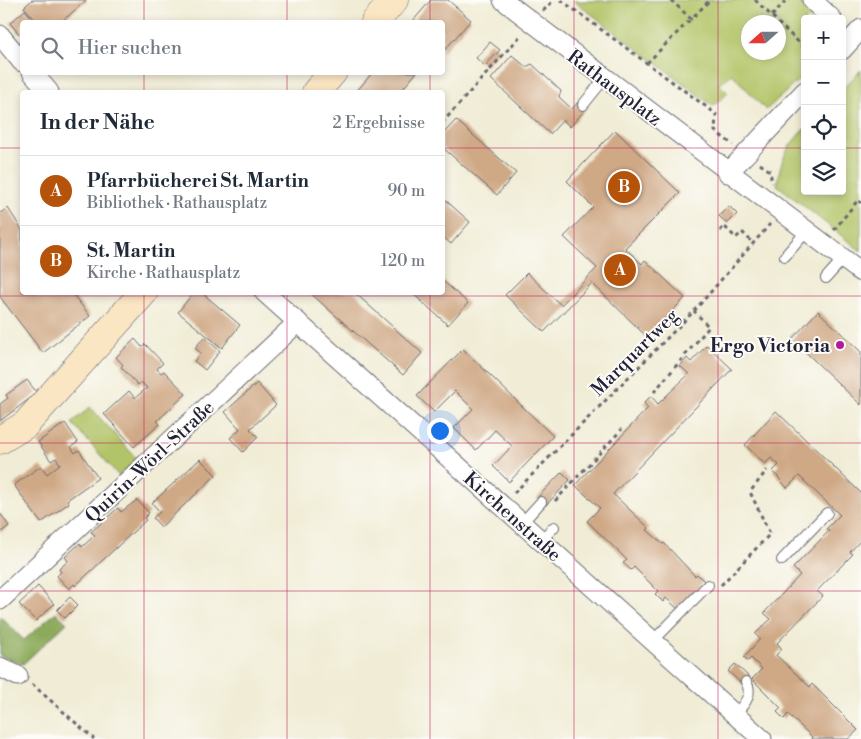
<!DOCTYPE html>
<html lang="de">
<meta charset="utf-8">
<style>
body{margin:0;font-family:"Libre Bodoni",serif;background:#f2f2f3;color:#1f2937}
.controls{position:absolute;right:15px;top:15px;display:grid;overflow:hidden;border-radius:5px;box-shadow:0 2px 8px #0003}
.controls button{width:45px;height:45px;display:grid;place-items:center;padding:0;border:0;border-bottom:1px solid #e0e1e3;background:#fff;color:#1f2937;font:25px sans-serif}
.compass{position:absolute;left:741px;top:15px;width:45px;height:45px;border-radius:50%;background:#fff;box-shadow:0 2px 8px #0003;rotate:249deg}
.you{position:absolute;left:439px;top:430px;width:18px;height:18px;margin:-12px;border:4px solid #fff;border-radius:50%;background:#1a73e8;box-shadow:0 0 0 8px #1a73e833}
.badge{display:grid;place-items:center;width:32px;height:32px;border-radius:50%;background:#b45309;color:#fff;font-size:16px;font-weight:700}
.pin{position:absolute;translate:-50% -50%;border:2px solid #fff;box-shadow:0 1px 5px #0006}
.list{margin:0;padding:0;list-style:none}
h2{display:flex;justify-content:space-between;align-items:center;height:65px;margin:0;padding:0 20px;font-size:21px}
h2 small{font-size:16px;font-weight:400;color:#747a83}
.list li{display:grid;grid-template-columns:32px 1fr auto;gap:15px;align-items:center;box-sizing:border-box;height:70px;padding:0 20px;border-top:1px solid #e0e1e3}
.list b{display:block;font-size:19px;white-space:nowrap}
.list p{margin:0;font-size:16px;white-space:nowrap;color:#747a83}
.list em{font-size:16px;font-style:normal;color:#747a83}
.icon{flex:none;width:28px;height:28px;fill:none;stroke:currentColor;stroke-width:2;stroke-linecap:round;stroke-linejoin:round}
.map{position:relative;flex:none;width:861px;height:739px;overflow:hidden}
.search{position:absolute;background:#fff;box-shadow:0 2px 8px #0003;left:20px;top:20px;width:425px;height:55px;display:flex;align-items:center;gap:12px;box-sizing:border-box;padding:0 18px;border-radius:5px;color:#747a83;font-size:19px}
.panel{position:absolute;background:#fff;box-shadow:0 2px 8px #0003;left:20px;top:90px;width:425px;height:205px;border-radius:5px}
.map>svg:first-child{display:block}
.green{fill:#b2c468;stroke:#6a7352;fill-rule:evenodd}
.forest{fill:#8daa5c;stroke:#58664c}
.building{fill:#cfa885}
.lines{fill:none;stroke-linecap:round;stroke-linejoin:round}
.lane-casing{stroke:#6a6971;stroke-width:12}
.street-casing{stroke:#6a6971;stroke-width:21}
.secondary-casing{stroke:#6a6971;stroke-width:29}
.path{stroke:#6a6971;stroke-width:3;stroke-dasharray:4 4;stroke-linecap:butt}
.lane{stroke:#fff;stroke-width:10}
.street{stroke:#fff;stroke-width:19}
.secondary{stroke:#fbe6c4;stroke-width:28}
.grid{fill:none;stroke:#c2185b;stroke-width:1;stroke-opacity:0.55}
.poi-dot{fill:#b5179e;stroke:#fdfcf7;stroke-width:2}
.labels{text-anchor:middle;stroke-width:4;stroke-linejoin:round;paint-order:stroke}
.street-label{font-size:19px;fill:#22223b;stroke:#fdfcf7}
.poi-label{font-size:19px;font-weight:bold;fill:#22223b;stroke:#fdfcf7;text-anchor:end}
</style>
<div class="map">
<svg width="861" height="739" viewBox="0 0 861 739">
<rect width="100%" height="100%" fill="#fdfcf7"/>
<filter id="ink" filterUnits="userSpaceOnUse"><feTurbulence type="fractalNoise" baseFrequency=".02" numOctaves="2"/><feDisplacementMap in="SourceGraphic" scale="10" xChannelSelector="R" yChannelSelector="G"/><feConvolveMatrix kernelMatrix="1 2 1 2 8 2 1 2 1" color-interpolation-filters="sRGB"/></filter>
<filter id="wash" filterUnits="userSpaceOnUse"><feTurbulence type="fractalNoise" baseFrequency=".0096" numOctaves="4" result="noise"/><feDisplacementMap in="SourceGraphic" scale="20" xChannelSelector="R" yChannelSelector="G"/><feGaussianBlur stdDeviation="1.12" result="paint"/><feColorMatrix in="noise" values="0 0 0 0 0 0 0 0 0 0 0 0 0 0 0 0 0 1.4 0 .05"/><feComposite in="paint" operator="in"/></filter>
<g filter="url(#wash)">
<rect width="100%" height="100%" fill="#f0ecd5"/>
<g class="green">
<path d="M797,0L817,19H805V74L766,110L732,74L719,84L728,93L713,106L574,1ZM778,22V52H748V22Z"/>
<path d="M861,70V251L777,185C781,158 786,148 805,128V191H842V89Z"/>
<path d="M90,407L137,459L119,476L72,423Z"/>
</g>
<path class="forest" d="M56,612L67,623L23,664L0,656V616L24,640Z"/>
<g id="blocks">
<g class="building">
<path d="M32,0H87L61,22H37L24,7Z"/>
<path d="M431,0H448L471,20L442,53V22H412Z"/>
<path d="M25,10L34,21L22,22V31L19,34L10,23Z"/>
<path d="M490,42L500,50L485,66L476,58Z"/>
<path d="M512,55L526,67L532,64L561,91L559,97L572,109L578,102L586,109L570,127L563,120L550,134L491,79Z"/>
<path d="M373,72H417L400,92H356Z"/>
<path d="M456,120L516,173L497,195L442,147V135Z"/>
<path d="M615,130L680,193L625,248L642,264L645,260L685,298L647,337L592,283L544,332L505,295L527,273L561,305L597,268L564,237L593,207L567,181Z"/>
<path d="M442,197L470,222L451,244L442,236Z"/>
<path d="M729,206L737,214L727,224L719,216Z"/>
<path d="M8,208L22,230V292H71L90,316L43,353L0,297V213Z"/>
<path d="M442,280L468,303L448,325L411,292H442Z"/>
<path d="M194,292H201L240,325L222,348L178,312Z"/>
<path d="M309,292H354L422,353L403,375Z"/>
<path d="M818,311L861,352V405L792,339Z"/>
<path d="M204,337L220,351L205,370L194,361L201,353L195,348Z"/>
<path d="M135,339L142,347L145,344L163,363L157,369L161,373L164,371L186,394L157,421L160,424L134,447L104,414L129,391L135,398L147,388L141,382L138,385L121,367L123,365L116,357Z"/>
<path d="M707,345L732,369L613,494L649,528L647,530L663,544L664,543L695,576L697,574L704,581L678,609L666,598L663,602L655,594L658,591L634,567L631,570L623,563L627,560L587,521L600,508L575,485L648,408L644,403L651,396L658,404L689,374L680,366L687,358L691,362Z"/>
<path d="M463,349L553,436L509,482L493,466L512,446L495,430L476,450L454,428L473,409L455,391L434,412L417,396Z"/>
<path d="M27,380L37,393L0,421V404L8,398L6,395Z"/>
<path d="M257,383L276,405L250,429L258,437L243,452L230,438L240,429L225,412Z"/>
<path d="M776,411L861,493V540L850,552L853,554L817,591L823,596L777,643L782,649L776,655L810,687L812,684L858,730L848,739H811L812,737L788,714L784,719L777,712L781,708L752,679L762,669L751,658L748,661L744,657L760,639L755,634L771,619L764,613L800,575L793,568L829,531L826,529L840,515L799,476L787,488L773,471L779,465L771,458L765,464L745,445Z"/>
<path d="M65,423L78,442L71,447L75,453L79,450L98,478L67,500L69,503L41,523L14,485L41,466L47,474L60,464L56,458L51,461L38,442Z"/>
<path d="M200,459L216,475L161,527L153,518L160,512L152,503Z"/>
<path d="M562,472L570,480L545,506L537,498Z"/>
<path d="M137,500L149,513L144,518L146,520L75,586L74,584L69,589L57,576L61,572L59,569L68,561L65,557L80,543L82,547L95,535L91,532L118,508L121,512Z"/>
<path d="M0,513L9,526L0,533Z"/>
<path d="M38,586L54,604L36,621L19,604Z"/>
<path d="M70,597L78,605L65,618L57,610Z"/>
<path d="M735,664L750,678L743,685L728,671Z"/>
</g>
</g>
</g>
<g filter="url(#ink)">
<use href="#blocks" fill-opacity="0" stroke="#6a6971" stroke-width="1"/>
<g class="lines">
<defs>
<g id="lane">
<path d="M583,105L604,79"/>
<path d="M785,256L806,232"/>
<path d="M826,278L843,259"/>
<path d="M521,524L541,502"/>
<path d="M540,541L554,527"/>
<path d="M782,560L827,513"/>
<path d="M652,642L708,585"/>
<path d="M735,715C743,705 754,695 746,682"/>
</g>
<g id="street">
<path d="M503,0L861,272"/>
<path d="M812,0L832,19"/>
<path d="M0,35L22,62"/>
<path d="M842,50L861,29"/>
<path d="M32,72L49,92"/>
<path d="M728,173L805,91"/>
<path d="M264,292L762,739"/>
<path d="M0,600L298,322"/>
<path d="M0,667L18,676"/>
</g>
<g id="secondary">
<path d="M375,22L394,0"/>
<path d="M316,92L333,72"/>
<path d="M0,440L25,425L144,292"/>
</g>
</defs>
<use href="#lane" class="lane-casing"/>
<use href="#street" class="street-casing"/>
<use href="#secondary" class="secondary-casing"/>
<g class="path">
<path d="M561,0L716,114L715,131L733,145"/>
<path d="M671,0L691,19L710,0"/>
<path d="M755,0L778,22"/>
<path d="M543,11L554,0"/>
<path d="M772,16L786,0"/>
<path d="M778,23L805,48"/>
<path d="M647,63L691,19"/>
<path d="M442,123L522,34"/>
<path d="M760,164L770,171L772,183"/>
<path d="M834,230L858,200L861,203"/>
<path d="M720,231L724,226L736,238L742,232L754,244"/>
<path d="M654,392L709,327L694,311"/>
<path d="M514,493L694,311L770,224"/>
<path d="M555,501L622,429"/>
<path d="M721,585L770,534L750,492L767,470"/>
<path d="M32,684L94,739"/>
</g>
<use href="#lane" class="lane"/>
<use href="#street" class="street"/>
<use href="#secondary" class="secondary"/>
</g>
</g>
<path class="grid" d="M144,0V22M287,0V22M430,0V22M574,0V739M718,0V739M144,72V92M287,72V92M430,72V92M0,148H22M442,148H805M842,148H861M144,292V739M287,292V739M430,292V739M0,296H861M0,443H861M0,591H861"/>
<circle class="poi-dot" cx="840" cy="345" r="5"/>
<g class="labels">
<g class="street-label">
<text transform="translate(615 87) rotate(37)" y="7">Rathausplatz</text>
<text transform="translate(634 352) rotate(-45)" y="7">Marquartweg</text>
<text transform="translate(149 461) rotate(-43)" y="7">Quirin-Wörl-Straße</text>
<text transform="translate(513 516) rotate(42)" y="7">Kirchenstraße</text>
</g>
<g class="poi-label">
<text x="830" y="352">Ergo Victoria</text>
</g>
</g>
</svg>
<div class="controls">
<button>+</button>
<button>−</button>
<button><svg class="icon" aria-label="locate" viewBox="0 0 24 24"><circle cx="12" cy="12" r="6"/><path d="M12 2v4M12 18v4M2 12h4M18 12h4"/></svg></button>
<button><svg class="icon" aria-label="layers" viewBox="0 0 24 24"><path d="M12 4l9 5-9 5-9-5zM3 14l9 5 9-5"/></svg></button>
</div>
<svg class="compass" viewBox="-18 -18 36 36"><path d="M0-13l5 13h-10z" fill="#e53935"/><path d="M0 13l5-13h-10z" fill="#747a83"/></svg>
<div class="you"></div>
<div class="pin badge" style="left:620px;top:270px">A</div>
<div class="pin badge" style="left:624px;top:187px">B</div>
<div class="search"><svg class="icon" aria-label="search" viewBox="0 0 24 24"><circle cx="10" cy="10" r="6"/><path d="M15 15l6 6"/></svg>Hier suchen</div>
<section class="panel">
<h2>In der Nähe<small>2 Ergebnisse</small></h2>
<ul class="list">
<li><span class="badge">A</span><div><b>Pfarrbücherei St. Martin</b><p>Bibliothek · Rathausplatz</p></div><em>90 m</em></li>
<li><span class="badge">B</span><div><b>St. Martin</b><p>Kirche · Rathausplatz</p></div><em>120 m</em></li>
</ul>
</section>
</div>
